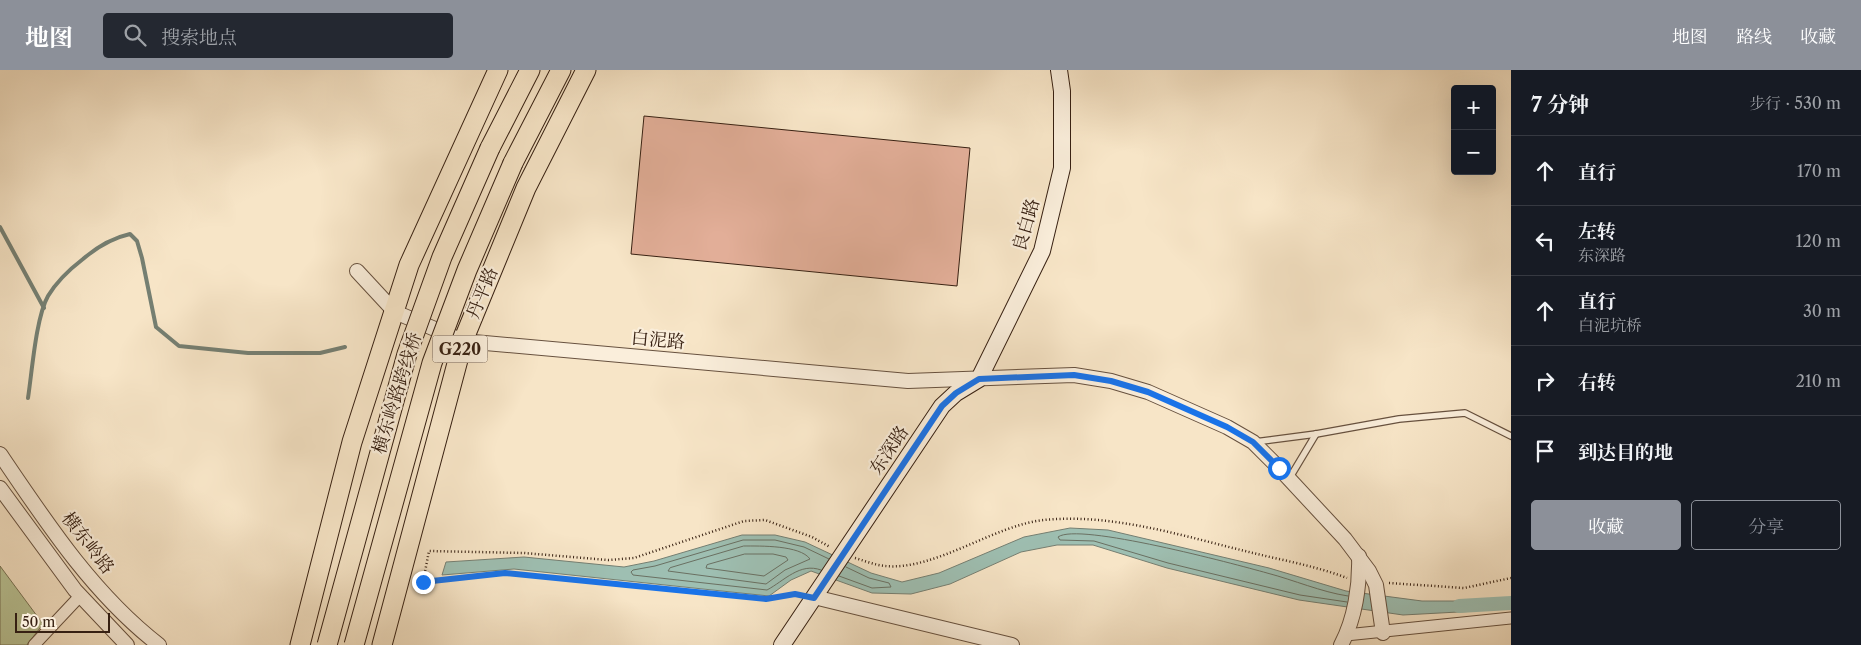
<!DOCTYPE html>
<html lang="zh">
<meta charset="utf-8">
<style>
body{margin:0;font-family:"Libre Caslon Text","Noto Serif SC",serif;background:#242831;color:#f1f3f6}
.controls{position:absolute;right:15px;top:15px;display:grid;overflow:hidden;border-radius:5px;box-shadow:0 5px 20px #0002}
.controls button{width:45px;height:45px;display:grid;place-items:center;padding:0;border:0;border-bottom:1px solid #363941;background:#171b24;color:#f1f3f6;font:25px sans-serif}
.scale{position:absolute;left:15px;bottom:12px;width:95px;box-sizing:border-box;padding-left:5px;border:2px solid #372012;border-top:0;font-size:14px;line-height:18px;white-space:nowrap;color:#372012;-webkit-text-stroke:4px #faeedb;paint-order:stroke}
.stop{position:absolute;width:15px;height:15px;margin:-11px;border:4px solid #1a73e8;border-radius:50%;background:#fff}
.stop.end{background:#1a73e8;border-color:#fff;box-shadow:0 1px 5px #0008}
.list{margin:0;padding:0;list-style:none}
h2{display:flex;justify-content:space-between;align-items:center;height:65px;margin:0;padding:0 20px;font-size:21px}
h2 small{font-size:16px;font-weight:400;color:#9ea1a6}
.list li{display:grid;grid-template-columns:32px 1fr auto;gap:15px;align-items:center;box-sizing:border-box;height:70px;padding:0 20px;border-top:1px solid #363941}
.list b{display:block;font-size:19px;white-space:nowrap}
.list p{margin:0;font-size:16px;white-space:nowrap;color:#9ea1a6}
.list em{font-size:16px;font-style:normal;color:#9ea1a6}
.actions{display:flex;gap:10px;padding:15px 20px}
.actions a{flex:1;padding:11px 0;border:1px solid #8c9099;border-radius:5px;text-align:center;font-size:18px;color:#8c9099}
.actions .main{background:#8c9099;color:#fff}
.icon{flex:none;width:28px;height:28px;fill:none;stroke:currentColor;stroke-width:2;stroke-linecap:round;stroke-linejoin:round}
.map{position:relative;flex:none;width:1511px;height:575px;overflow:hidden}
header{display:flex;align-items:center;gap:30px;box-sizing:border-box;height:70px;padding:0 25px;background:#8c9099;color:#fff}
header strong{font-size:24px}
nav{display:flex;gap:28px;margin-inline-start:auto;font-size:18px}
.search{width:350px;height:45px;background:#242831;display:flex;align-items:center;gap:12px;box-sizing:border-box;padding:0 18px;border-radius:5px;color:#9ea1a6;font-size:19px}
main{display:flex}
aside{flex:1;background:#171b24}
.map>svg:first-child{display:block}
.green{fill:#bac597;stroke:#787254}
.water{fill:#9ebfb2;stroke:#757f72}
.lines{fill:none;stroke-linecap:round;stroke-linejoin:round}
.shore{stroke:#6a7062;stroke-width:1}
.stream{stroke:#757f72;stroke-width:4}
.canal{stroke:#9ebfb2;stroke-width:14}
.building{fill:#e2ae98;stroke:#372012}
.service-casing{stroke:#67513f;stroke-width:8}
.minor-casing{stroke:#67513f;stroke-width:13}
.tertiary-casing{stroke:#67513f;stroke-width:16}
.secondary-casing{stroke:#372012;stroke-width:18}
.trunk-casing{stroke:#372012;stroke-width:21}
.path{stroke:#372012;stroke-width:2.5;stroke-dasharray:1 2.5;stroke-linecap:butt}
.service{stroke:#faeedb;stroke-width:5.5}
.minor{stroke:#faeedb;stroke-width:11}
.tertiary{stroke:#faeedb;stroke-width:14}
.secondary{stroke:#faeedb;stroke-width:16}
.trunk{stroke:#f7e5c7;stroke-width:19}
.trunk-bridge-casing{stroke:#372012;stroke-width:21;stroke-linecap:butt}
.trunk-bridge{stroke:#f7e5c7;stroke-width:19}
.route{stroke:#1a73e8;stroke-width:6}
.labels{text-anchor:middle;stroke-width:4.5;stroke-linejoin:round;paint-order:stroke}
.shield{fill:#faeedb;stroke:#725e4e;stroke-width:1}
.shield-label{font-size:16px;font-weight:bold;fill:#372012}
.street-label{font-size:18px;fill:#372012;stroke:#faeedb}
</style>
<header>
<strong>地图</strong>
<div class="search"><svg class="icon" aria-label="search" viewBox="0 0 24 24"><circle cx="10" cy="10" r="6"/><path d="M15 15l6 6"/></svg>搜索地点</div>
<nav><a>地图</a><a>路线</a><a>收藏</a></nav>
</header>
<main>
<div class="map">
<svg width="1511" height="575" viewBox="0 0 1511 575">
<rect width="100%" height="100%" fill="#f7e5c7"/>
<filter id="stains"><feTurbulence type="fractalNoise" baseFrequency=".004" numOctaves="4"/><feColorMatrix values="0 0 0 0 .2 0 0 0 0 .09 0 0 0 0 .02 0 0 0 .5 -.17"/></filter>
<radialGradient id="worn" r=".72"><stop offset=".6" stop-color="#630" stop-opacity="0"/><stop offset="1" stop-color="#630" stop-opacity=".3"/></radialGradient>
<path class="green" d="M0,496L43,554L27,575H0Z"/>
<path class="water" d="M1070,458L1108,460L1269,498L1346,521L1422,531H1478L1477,541L1403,545L1299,530L1167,498L1093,475H1057L1021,482L950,514L911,524L872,523L811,501L791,510L769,526L514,499L442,505L446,492L524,487L624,497L654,491L742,465H775L805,472L871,503L902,512L939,503L1024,467Z"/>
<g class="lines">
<g class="shore">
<path d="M744,476C760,476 800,475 810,489L785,500L766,514L668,501L670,498Z"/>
<path d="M745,484H773L786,487L788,490L764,506L706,498L707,495Z"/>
<path d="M821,500C800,492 784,511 767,520L633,505L631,502L633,500L655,496L743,470H775L804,477L829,489"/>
<path d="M839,506L872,518L891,517L889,513L869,508L846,497"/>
<path d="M1347,532L1300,525L1168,493L1094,471L1060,470L1058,467C1078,452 1235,494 1267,503C1294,510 1321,522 1348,526"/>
</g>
<g class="stream">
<path d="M0,157L44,238"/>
<path d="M28,328C32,302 36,247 48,226C57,211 70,199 83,189C97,177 112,168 130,164L137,171L142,188L156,257L179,276L248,283H320L345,277"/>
</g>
<path class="canal" d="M1459,536L1511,533"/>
</g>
<path class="building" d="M644,46L970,78L957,216L631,184Z"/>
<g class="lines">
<defs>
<g id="service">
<path d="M1255,372L1316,364L1399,349L1465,343L1511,366"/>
<path d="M1289,409L1316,364"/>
</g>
<g id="minor">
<path d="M1346,565L1511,548"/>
<path d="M34,575L80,526"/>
</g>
<g id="tertiary">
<path d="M357,201L395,242L463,271L908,311L1074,305L1111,311L1148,322L1227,357L1253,372L1279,398L1345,469L1369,501L1376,515L1383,563"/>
<path d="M0,384C46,452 93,524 159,575"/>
<path d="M0,418L75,520L127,575"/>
<path d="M814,527L1012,575"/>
<path d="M1341,575C1355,549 1360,515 1359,486"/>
</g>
<path id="secondary" d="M782,575L942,336L956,323L979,309L1042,181L1062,98V21L1059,0"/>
<g id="trunk">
<path d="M490,78L530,0"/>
<path d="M513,93L561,0"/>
<path d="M300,575L352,372L409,195L498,0"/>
<path d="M382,575L463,271L526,118L586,0"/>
</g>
</defs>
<use href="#service" class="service-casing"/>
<use href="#minor" class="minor-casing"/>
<use href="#tertiary" class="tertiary-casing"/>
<use href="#secondary" class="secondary-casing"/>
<use href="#trunk" class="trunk-casing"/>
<g class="path">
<path d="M855,488C865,491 875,495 885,496C935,501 994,455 1044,450C1112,443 1183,466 1249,482C1281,490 1316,496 1347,508"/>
<path d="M1389,513L1464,518L1511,508"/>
<path d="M798,524L766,529L505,503L423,512L429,481L524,483L608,490L634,488L744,451L765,450L812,467L830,477"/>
</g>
<use href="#service" class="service"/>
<use href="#minor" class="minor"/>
<use href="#tertiary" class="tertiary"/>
<use href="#secondary" class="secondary"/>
<use href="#trunk" class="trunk"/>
<defs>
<g id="trunk-bridge">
<path d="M327,575L407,284L442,187L490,78"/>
<path d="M354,575L432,293L467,200L513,93"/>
</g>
</defs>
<use href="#trunk-bridge" class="trunk-bridge-casing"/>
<use href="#trunk-bridge" class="trunk-bridge"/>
</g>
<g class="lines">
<path class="route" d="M423,512L505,503L766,529L795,524L814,528L942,336L956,323L979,309L1074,305L1111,311L1148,322L1227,357L1253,372L1279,398"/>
</g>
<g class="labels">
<rect class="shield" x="432.5" y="265.5" width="55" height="27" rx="4"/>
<g class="shield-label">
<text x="460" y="285">G220</text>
</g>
<g class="street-label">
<text transform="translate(1026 155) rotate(-74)" y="6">良白路</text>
<text transform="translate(482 223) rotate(-68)" y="6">丹平路</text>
<text transform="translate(658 270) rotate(5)" y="6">白泥路</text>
<text transform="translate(397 323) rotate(-73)" y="6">横东岭路跨线桥</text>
<text transform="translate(889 380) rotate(-56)" y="6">东深路</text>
<text transform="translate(88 473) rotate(52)" y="6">横东岭路</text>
</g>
</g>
<rect width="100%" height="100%" filter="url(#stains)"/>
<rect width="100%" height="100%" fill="url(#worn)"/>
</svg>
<div class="controls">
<button>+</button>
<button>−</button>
</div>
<div class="scale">50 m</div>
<div class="stop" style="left:1279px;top:398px"></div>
<div class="stop end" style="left:423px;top:512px"></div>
</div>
<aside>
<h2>7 分钟<small>步行 · 530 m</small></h2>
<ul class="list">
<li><svg class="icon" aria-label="ahead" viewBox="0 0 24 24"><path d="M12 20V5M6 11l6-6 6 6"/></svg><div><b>直行</b></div><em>170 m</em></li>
<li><svg class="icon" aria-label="left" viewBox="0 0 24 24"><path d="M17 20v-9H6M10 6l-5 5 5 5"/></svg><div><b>左转</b><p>东深路</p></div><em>120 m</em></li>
<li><svg class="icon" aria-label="ahead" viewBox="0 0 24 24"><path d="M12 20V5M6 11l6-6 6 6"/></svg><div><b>直行</b><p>白泥坑桥</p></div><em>30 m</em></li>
<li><svg class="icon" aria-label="right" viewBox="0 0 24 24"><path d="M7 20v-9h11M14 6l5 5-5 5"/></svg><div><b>右转</b></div><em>210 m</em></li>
<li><svg class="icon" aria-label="arrive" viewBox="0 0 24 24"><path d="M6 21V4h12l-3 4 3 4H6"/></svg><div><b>到达目的地</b></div></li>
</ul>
<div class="actions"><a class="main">收藏</a><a>分享</a></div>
</aside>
</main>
